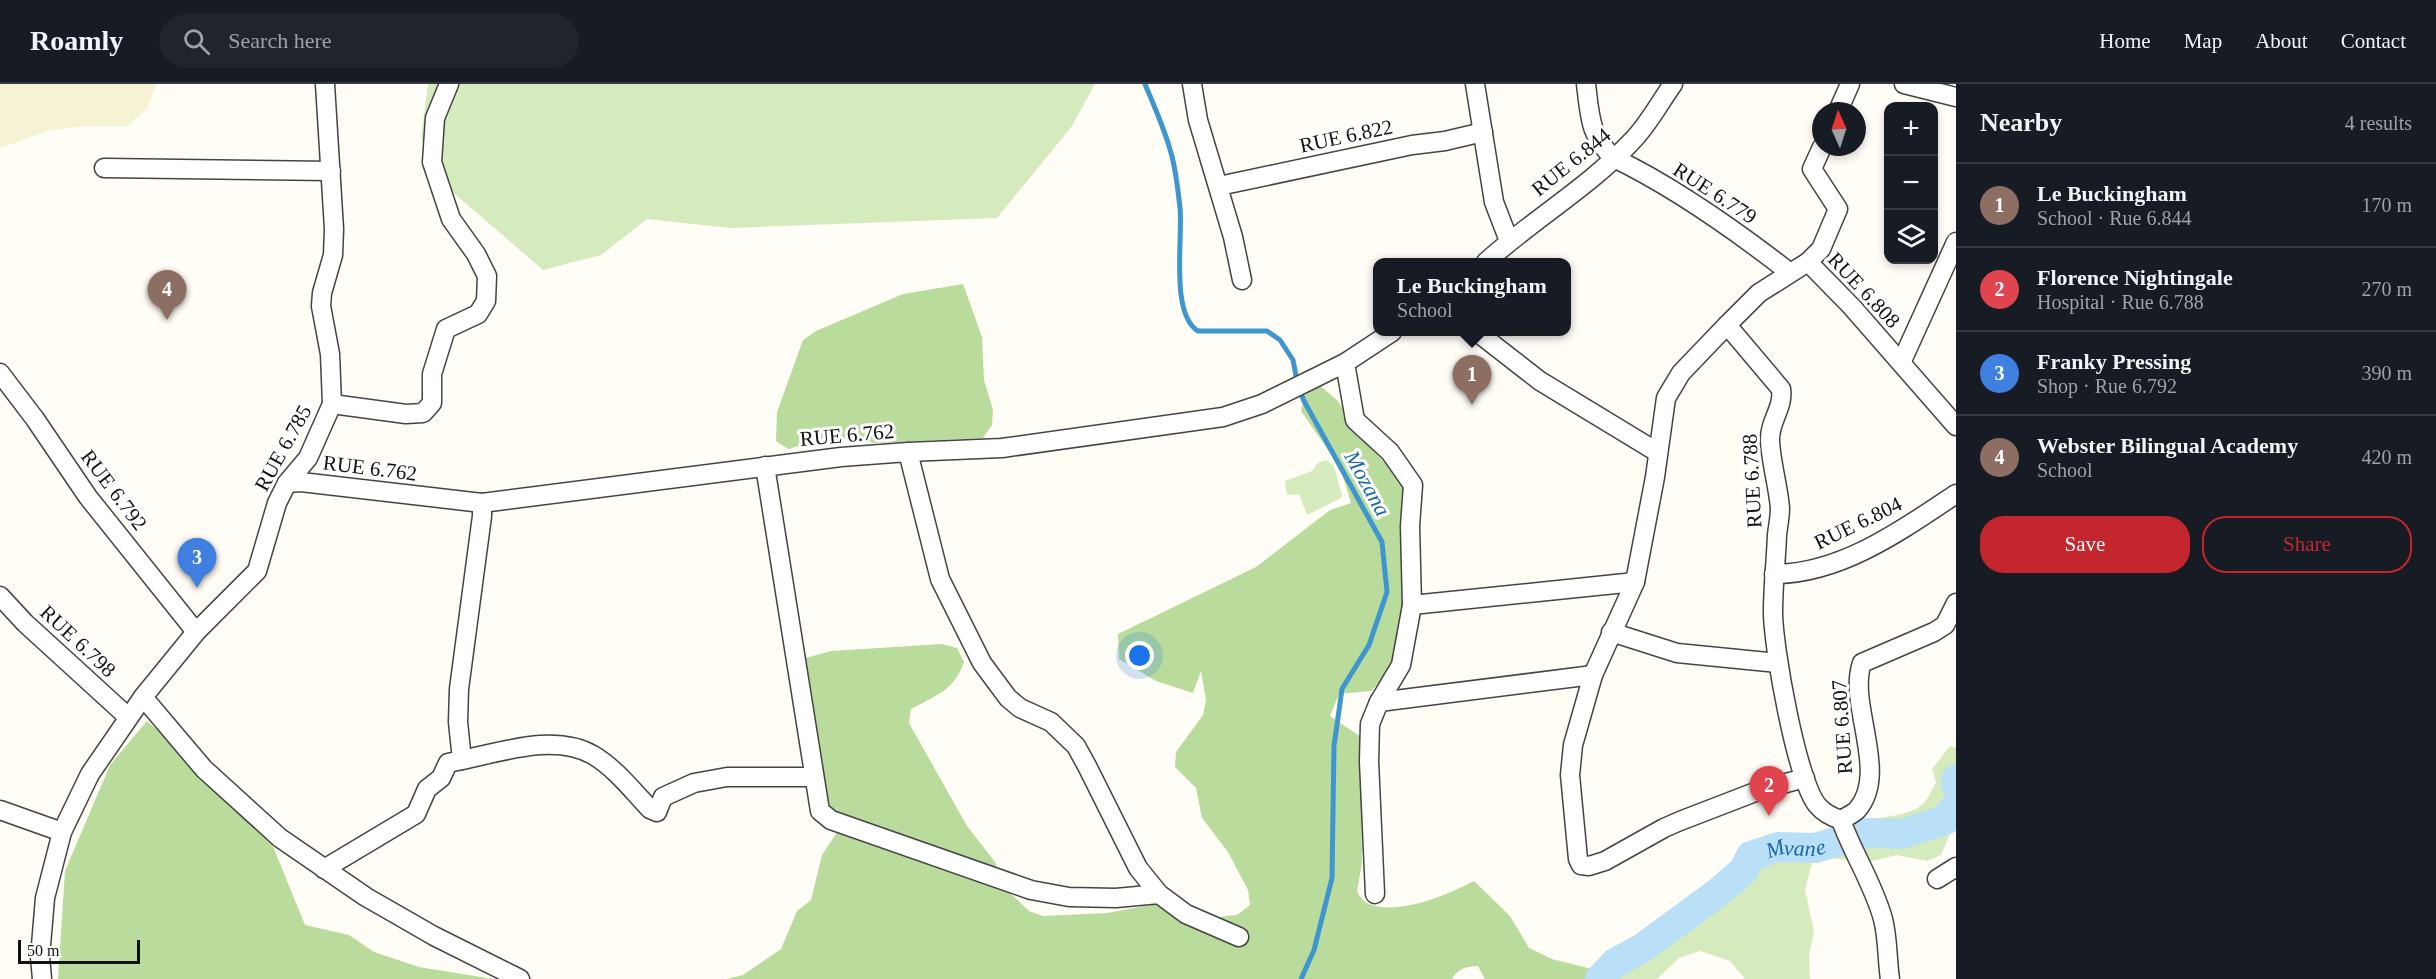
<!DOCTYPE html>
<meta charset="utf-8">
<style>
body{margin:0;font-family:"Times New Roman",serif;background:#20242c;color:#f1f3f6}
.controls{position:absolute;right:18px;top:18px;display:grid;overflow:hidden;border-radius:12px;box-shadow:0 3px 9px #0003}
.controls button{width:54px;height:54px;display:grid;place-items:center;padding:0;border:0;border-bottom:2px solid #363941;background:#171b24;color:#f1f3f6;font:30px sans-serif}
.compass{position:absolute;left:1812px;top:18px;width:54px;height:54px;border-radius:50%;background:#171b24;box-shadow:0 3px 9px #0003;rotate:357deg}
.scale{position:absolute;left:18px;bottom:15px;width:122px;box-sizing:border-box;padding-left:6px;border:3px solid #111;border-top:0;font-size:16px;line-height:21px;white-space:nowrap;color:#111;-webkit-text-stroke:4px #fff;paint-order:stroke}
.you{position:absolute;left:1140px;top:572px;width:21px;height:21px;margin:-15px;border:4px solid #fff;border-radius:50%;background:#1a73e8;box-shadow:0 0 0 9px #1a73e833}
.badge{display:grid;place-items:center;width:39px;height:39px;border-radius:50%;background:#c4262e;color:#fff;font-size:20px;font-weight:700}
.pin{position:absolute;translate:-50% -50px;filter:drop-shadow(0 2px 3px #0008)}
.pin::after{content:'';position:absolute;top:32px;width:21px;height:18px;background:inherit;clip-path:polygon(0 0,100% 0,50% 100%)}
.popup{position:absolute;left:1373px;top:174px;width:198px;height:78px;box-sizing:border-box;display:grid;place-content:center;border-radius:12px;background:#171b24;filter:drop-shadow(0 2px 4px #0005);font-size:20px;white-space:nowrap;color:#9ea1a6}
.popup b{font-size:22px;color:#f1f3f6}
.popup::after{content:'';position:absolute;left:50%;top:100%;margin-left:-12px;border:12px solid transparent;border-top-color:#171b24}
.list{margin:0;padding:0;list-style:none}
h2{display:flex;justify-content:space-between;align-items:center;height:78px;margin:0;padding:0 24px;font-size:26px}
h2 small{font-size:20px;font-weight:400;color:#9ea1a6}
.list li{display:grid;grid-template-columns:39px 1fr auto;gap:18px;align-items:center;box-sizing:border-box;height:84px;padding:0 24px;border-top:2px solid #363941}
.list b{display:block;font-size:22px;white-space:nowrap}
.list p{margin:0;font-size:20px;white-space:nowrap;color:#9ea1a6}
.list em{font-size:20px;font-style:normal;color:#9ea1a6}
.actions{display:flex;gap:12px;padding:18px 24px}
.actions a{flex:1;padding:14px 0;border:2px solid #c4262e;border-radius:24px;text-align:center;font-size:21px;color:#c4262e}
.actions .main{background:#c4262e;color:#fff}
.icon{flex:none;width:33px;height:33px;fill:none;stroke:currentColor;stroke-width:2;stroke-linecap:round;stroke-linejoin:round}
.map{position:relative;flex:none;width:1956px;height:895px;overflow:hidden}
header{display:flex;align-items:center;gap:36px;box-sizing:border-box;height:84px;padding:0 30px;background:#171b24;border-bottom:2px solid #363941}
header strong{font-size:28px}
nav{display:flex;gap:33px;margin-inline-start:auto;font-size:21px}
.search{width:420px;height:54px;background:#20242c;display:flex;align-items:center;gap:15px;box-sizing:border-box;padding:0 21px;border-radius:33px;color:#9ea1a6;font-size:22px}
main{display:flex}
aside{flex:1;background:#171b24}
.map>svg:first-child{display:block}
.farmland{fill:#f6f3d4}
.green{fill:#d5ebbd}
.forest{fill:#b9dc9c}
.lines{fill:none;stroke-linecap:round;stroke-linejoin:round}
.stream{stroke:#3f96cf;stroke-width:5}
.river{stroke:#b9e0f7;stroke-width:30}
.minor-casing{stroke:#444;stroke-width:21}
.minor{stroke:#fff;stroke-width:18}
.labels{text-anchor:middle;stroke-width:6;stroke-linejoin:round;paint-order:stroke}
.street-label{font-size:21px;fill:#111;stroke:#fff}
.water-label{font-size:22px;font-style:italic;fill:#1768a6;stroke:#fff}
</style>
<header>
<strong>Roamly</strong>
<div class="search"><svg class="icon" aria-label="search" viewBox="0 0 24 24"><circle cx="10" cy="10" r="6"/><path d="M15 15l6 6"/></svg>Search here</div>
<nav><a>Home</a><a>Map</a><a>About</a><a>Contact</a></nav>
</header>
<main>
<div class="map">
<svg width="1956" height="895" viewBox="0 0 1956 895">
<rect width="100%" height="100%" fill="#fffdf5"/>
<path class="farmland" d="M0,0H156L148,24L127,42H86L51,46L0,64Z"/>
<g class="green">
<path d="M428,0H1095L1072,42L997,134L730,144L647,135L601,171L543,186L450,106L421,54Z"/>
<path d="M1326,376L1334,382L1342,411L1341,414L1307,431L1299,410L1287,411L1285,397L1312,387L1318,379Z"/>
<path d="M1950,662L1956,664V744L1950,750L1941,771L1927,777L1897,771L1867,778L1829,774L1812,779L1805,806L1814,847L1809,872L1810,895H1745L1730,877L1700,867L1679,874L1657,895H1587L1592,885L1600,877L1613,867L1647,852L1678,820L1714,795L1731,787L1751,785L1790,762L1834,747L1841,756L1856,753L1857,741C1876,731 1910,734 1924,719C1929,713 1932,705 1936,698L1932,685Z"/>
</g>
<g class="forest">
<path d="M963,200L982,253L984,296L993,326L992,341L983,354L875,359L832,352L788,365L776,357L777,328L803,256L816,247L903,210Z"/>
<path d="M1317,299L1337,316L1369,362L1406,401L1404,535L1389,587L1371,607L1339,610L1330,632L1361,653L1362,778L1357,808C1360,812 1363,817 1367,819C1396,833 1447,811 1474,797L1510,832L1529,864L1552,875L1592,885L1587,895H1485L1478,882C1467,882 1457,885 1452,895H726L743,891L781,865L797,827L811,816L822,771L838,747L820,690V661L802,575L831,567L942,560L957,564L964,578C954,607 936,611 911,625L909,639L967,742L995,778L1007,806L1029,827L1043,832L1107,829L1166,818L1208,834L1237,831L1250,821L1248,806L1228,768L1202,734L1196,704L1175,683L1176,668L1203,631L1206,616L1201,587L1193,609L1156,597L1119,575L1118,550L1256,483L1330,426L1351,419L1340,383L1301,327L1304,312Z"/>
<path d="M147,637L182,667L272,760L305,841L349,851L374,868L419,883L493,895H58L65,787L110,681Z"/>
</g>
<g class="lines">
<path class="stream" d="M1145,0C1154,22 1165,46 1171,69C1176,86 1178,106 1180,124C1183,154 1170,230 1198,247H1267L1280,256L1293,276L1298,302L1304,317L1382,458L1387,508L1369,561L1342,605L1334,662L1332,794L1314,866L1301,895"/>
<g class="river">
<path d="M1956,696V700"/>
<path id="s1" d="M1600,895L1615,879L1641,865L1720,807L1744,786L1751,772L1778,763L1815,764L1867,749L1902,750L1945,736L1956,722"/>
</g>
<defs>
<g id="minor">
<path d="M1192,0L1198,36L1233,153L1242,196"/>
<path d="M1475,0L1494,118L1509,157"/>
<path d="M1586,0C1590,31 1589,52 1614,74C1676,104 1735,146 1789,188"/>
<path d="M1904,0L1956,13"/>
<path d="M1838,27L1850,0"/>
<path d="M104,84L331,87"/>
<path d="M1219,102L1412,61L1445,57L1483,48"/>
<path d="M1486,178C1532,136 1589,103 1632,57C1648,41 1660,18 1673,0"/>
<path d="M1808,178L1821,165L1838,125L1812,85L1822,63"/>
<path d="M1727,241L1759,209L1808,178L1852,223L1956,342"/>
<path d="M1477,248L1540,297L1657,368"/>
<path d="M1901,279L1956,158"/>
<path d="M0,289L35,335L88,413L196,548"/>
<path d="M332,320L406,330L423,329L432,319V290L446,245L478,230L486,217L487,192L476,170L451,135L432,78L435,34L449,0"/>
<path d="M908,368L1002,364L1223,333L1262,320L1345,279"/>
<path d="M765,382L820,727L831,736L1031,806L1069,813L1116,814L1159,810"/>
<path d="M287,399L301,398L482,419L841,373L908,368L940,495L982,579L1008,614L1020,624L1051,638L1076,662L1087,682L1138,784L1159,810L1186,830L1239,853"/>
<path d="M1774,490C1841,490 1902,446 1956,410"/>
<path d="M0,512L25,539L128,633"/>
<path d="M1412,521L1635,498"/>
<path d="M1611,548L1677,569L1778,579"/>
<path d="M143,613L204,685L280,754L366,813L434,852L520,895"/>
<path d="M1379,618L1593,591"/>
<path d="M462,676C502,668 555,649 593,671C615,684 632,706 650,725L657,728L663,713L694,699L727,693H813"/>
<path d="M1805,694L1763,705L1680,737L1664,744L1605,777L1589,782L1581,781L1578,775L1570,691L1573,661L1593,591L1635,498L1655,393L1666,314L1681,289L1727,241L1781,305C1784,324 1769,337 1770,357C1771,379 1778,401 1780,424C1780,433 1778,442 1777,451C1776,477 1773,502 1773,528C1773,562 1797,699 1818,722C1824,729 1832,733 1841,736C1853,770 1873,799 1883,835C1888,854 1887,875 1890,895"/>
<path d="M0,726L62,748"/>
<path d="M1841,736C1846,733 1853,730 1857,726C1890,689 1847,620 1862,579L1934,548L1945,541L1956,519"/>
<path d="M324,785L416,730L427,705L441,694L448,679L462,676L458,638L459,605L482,432V419"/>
<path d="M1937,795L1956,783"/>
<path d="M1375,810L1369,677L1370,640L1379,618L1401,581L1412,521L1410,442L1413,401L1390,368L1355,336L1345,279L1392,248"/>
<path d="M42,895L40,873L45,814L62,748L90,690L143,613L196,548L257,487L277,419L287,399L308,374L332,320L330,270L321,222L322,209L333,171L334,145L325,0"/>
</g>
</defs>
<use href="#minor" class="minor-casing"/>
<use href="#minor" class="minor"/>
</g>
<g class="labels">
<g class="street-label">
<text transform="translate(1346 52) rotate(-12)" y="7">RUE 6.822</text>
<text transform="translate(1571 78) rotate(-39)" y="7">RUE 6.844</text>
<text transform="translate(1715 109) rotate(33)" y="7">RUE 6.779</text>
<text transform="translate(1864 206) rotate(47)" y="7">RUE 6.808</text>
<text transform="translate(847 351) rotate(-5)" y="7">RUE 6.762</text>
<text transform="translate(283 364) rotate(-61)" y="7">RUE 6.785</text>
<text transform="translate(370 384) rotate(7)" y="7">RUE 6.762</text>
<text transform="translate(1752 397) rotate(-93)" y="7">RUE 6.788</text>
<text transform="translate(114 406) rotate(53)" y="7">RUE 6.792</text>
<text transform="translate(1858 439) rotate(-26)" y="7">RUE 6.804</text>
<text transform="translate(78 557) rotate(43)" y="7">RUE 6.798</text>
<text transform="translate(1842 643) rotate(-94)" y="7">RUE 6.807</text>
</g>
<g class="water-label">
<text transform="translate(1368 399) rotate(61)" y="8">Mozana</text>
<text dy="8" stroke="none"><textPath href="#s1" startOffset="243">Mvane</textPath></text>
</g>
</g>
</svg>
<div class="controls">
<button>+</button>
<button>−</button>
<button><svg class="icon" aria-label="layers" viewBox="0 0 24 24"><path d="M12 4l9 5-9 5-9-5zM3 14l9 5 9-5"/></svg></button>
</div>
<svg class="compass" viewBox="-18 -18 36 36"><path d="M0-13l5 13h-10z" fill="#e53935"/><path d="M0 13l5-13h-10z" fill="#9ea1a6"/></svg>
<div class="scale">50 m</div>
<div class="you"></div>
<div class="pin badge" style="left:1472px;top:321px;background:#8d6e63">1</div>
<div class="popup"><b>Le Buckingham</b>School</div>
<div class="pin badge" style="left:1769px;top:732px;background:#e0444e">2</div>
<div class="pin badge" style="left:197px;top:504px;background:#3f7fe0">3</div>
<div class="pin badge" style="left:167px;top:236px;background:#8d6e63">4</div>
</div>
<aside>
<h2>Nearby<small>4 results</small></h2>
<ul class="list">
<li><span class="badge" style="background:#8d6e63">1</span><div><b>Le Buckingham</b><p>School · Rue 6.844</p></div><em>170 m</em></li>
<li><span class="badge" style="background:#e0444e">2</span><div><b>Florence Nightingale</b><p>Hospital · Rue 6.788</p></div><em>270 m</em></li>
<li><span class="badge" style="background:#3f7fe0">3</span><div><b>Franky Pressing</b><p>Shop · Rue 6.792</p></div><em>390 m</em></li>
<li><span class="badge" style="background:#8d6e63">4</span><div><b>Webster Bilingual Academy</b><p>School</p></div><em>420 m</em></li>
</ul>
<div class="actions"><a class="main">Save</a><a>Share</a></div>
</aside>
</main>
